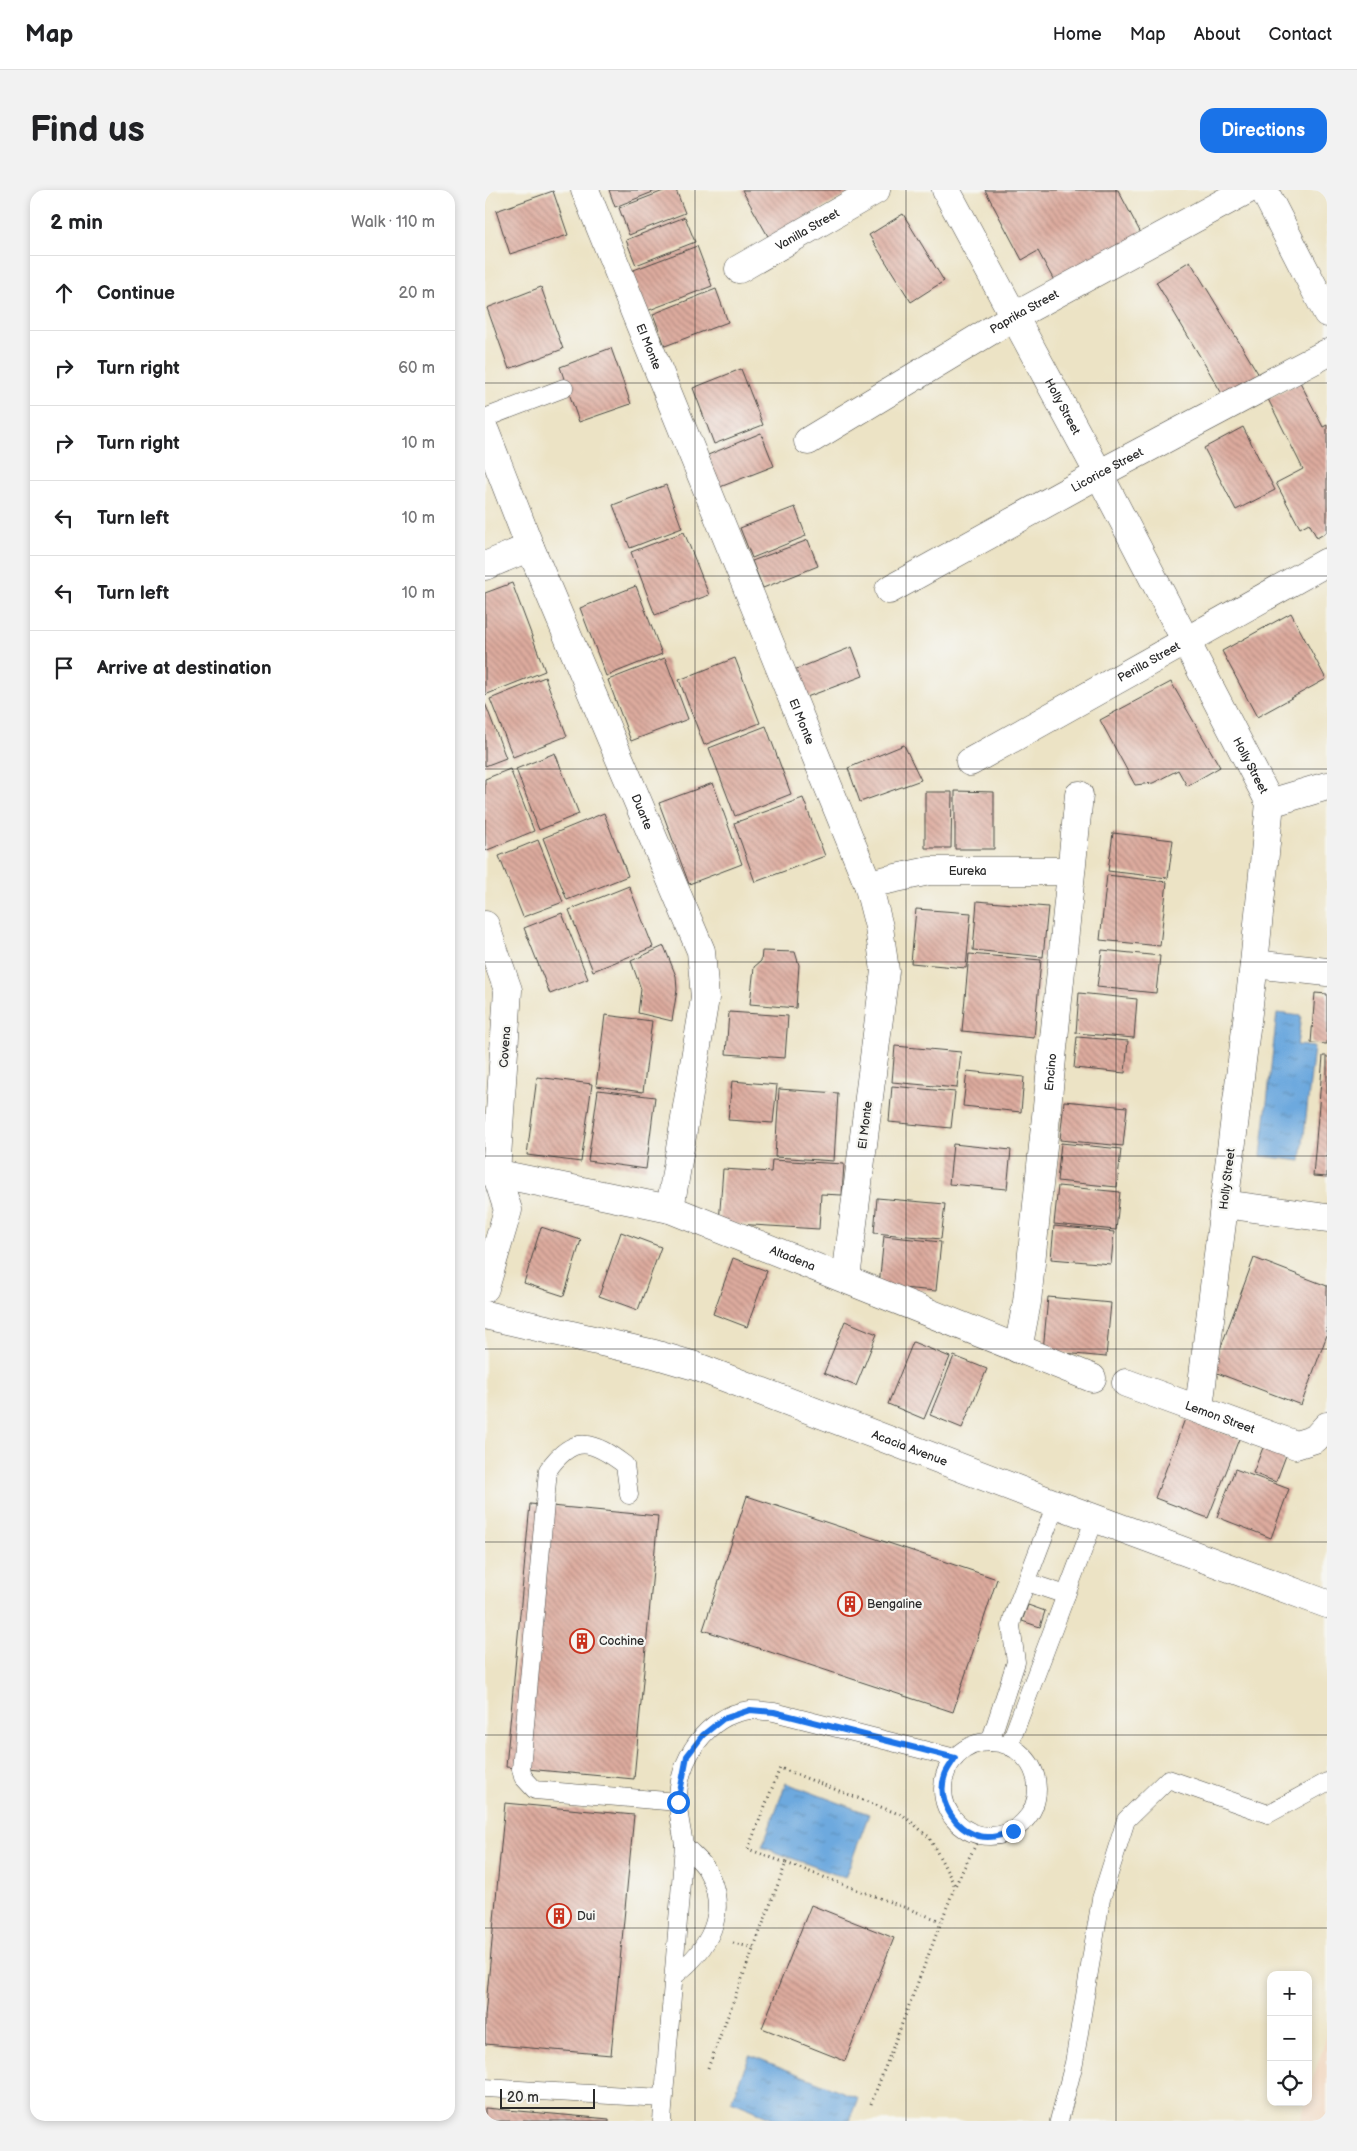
<!DOCTYPE html>
<meta charset="utf-8">
<style>
body{margin:0;font-family:"Balsamiq Sans",sans-serif;background:#f2f2f2;color:#202124}
.controls{position:absolute;right:15px;bottom:15px;display:grid;overflow:hidden;border-radius:10px;box-shadow:0 2px 8px #0003}
.controls button{width:45px;height:45px;display:grid;place-items:center;padding:0;border:0;border-bottom:1px solid #e0e0e0;background:#fff;color:#202124;font:25px sans-serif}
.scale{position:absolute;left:15px;bottom:12px;width:95px;box-sizing:border-box;padding-left:5px;border:2px solid #2b2b2b;border-top:0;font-size:14px;line-height:18px;white-space:nowrap;color:#2b2b2b;-webkit-text-stroke:4px #f6f6f2;paint-order:stroke}
.stop{position:absolute;width:15px;height:15px;margin:-11px;border:4px solid #1a73e8;border-radius:50%;background:#fff}
.stop.end{background:#1a73e8;border-color:#fff;box-shadow:0 1px 5px #0008}
.list{margin:0;padding:0;list-style:none}
h2{display:flex;justify-content:space-between;align-items:center;height:65px;margin:0;padding:0 20px;font-size:21px}
h2 small{font-size:16px;font-weight:400;color:#757577}
.list li{display:grid;grid-template-columns:32px 1fr auto;gap:15px;align-items:center;box-sizing:border-box;height:75px;padding:0 20px;border-top:1px solid #e0e0e0}
.list b{display:block;font-size:19px;white-space:nowrap}
.list em{font-size:16px;font-style:normal;color:#757577}
.icon{flex:none;width:28px;height:28px;fill:none;stroke:currentColor;stroke-width:2;stroke-linecap:round;stroke-linejoin:round}
.map{position:relative;flex:none;width:842px;height:1931px;overflow:hidden;border-radius:15px}
header{display:flex;align-items:center;gap:30px;box-sizing:border-box;height:70px;padding:0 25px;background:#fff;border-bottom:1px solid #e0e0e0}
header strong{font-size:24px}
nav{display:flex;gap:28px;margin-inline-start:auto;font-size:18px}
.intro{display:flex;align-items:center;justify-content:space-between;box-sizing:border-box;height:120px;padding:0 30px}
h1{margin:0;font-size:35px}
.button{padding:12px 22px;border-radius:15px;background:#1a73e8;color:#fff;font-size:18px;font-weight:700}
main{display:flex;gap:30px;padding:0 30px}
aside{flex:1;background:#fff;border-radius:15px;box-shadow:0 2px 8px #0003}
.map>svg:first-child{display:block}
.built{fill:#f1d5bd}
.water{fill:url(#water-ripples);stroke:#4c6a84}
.building{fill:url(#building-back-hatch)}
.lines{fill:none;stroke-linecap:round;stroke-linejoin:round}
.lane-casing{stroke:#484742;stroke-width:19}
.street-casing{stroke:#484742;stroke-width:29}
.secondary-casing{stroke:#484742;stroke-width:29}
.path{stroke:#484742;stroke-width:3;stroke-dasharray:1 4;stroke-linecap:butt}
.lane{stroke:#fff;stroke-width:18}
.street{stroke:#fff;stroke-width:28}
.secondary{stroke:#fff;stroke-width:28}
.route{stroke:#1a73e8;stroke-width:6}
.grid{fill:none;stroke:#2b2b2b;stroke-width:1;stroke-opacity:0.55}
.labels{text-anchor:middle;stroke-width:4.5;stroke-linejoin:round;paint-order:stroke}
.street-label{font-size:12px;fill:#2b2b2b;stroke:#f6f6f2}
.poi-label{font-size:12px;fill:#2b2b2b;stroke:#f6f6f2;text-anchor:start}
</style>
<header>
<strong>Map</strong>
<nav><a>Home</a><a>Map</a><a>About</a><a>Contact</a></nav>
</header>
<div class="intro"><h1>Find us</h1><a class="button">Directions</a></div>
<main>
<aside>
<h2>2 min<small>Walk · 110 m</small></h2>
<ul class="list">
<li><svg class="icon" aria-label="ahead" viewBox="0 0 24 24"><path d="M12 20V5M6 11l6-6 6 6"/></svg><div><b>Continue</b></div><em>20 m</em></li>
<li><svg class="icon" aria-label="right" viewBox="0 0 24 24"><path d="M7 20v-9h11M14 6l5 5-5 5"/></svg><div><b>Turn right</b></div><em>60 m</em></li>
<li><svg class="icon" aria-label="right" viewBox="0 0 24 24"><path d="M7 20v-9h11M14 6l5 5-5 5"/></svg><div><b>Turn right</b></div><em>10 m</em></li>
<li><svg class="icon" aria-label="left" viewBox="0 0 24 24"><path d="M17 20v-9H6M10 6l-5 5 5 5"/></svg><div><b>Turn left</b></div><em>10 m</em></li>
<li><svg class="icon" aria-label="left" viewBox="0 0 24 24"><path d="M17 20v-9H6M10 6l-5 5 5 5"/></svg><div><b>Turn left</b></div><em>10 m</em></li>
<li><svg class="icon" aria-label="arrive" viewBox="0 0 24 24"><path d="M6 21V4h12l-3 4 3 4H6"/></svg><div><b>Arrive at destination</b></div></li>
</ul>
</aside>
<div class="map">
<svg width="842" height="1931" viewBox="0 0 842 1931">
<defs>
<pattern id="water-ripples" width="26" height="14" patternUnits="userSpaceOnUse" patternTransform="scale(1.25)"><rect width="26" height="14" fill="#6da9de"/><path d="M2 4q2-2 4 0t4 0M15 11q2-2 4 0t4 0" fill="none" stroke="#5a8ab4"/></pattern>
<pattern id="building-back-hatch" width="6" height="6" patternUnits="userSpaceOnUse" patternTransform="scale(1.25)"><rect width="6" height="6" fill="#ddab9e"/><path d="M-1 5l2 2M0 0l6 6M5-1l2 2" fill="none" stroke="#b38b81"/></pattern>
</defs>
<rect width="100%" height="100%" fill="#f6f6f2"/>
<filter id="ink" filterUnits="userSpaceOnUse"><feTurbulence type="fractalNoise" baseFrequency=".02" numOctaves="2"/><feDisplacementMap in="SourceGraphic" scale="10" xChannelSelector="R" yChannelSelector="G"/><feConvolveMatrix kernelMatrix="1 2 1 2 8 2 1 2 1" color-interpolation-filters="sRGB"/></filter>
<filter id="wash" filterUnits="userSpaceOnUse"><feTurbulence type="fractalNoise" baseFrequency=".0096" numOctaves="4" result="noise"/><feDisplacementMap in="SourceGraphic" scale="20" xChannelSelector="R" yChannelSelector="G"/><feGaussianBlur stdDeviation="1.12" result="paint"/><feColorMatrix in="noise" values="0 0 0 0 0 0 0 0 0 0 0 0 0 0 0 0 0 1.4 0 .05"/><feComposite in="paint" operator="in"/></filter>
<g filter="url(#wash)">
<rect width="100%" height="100%" fill="#ece3c5"/>
<path class="built" d="M842,1845V1931H815L821,1912H823V1904Z"/>
<g class="water">
<path d="M792,823L816,826L812,855L829,857L816,971L776,966Z"/>
<path d="M301,1593L384,1624L360,1688L277,1657Z"/>
<path d="M265,1865L373,1908L364,1931H295L246,1911Z"/>
</g>
<g id="blocks">
<g class="building">
<path d="M124,0H173L130,17Z"/>
<path d="M181,0H191L200,23L144,45L134,18Z"/>
<path d="M257,0H370L284,48Z"/>
<path d="M500,0H633L660,51L573,98L553,61L537,70Z"/>
<path d="M68,1L83,45L25,64L11,21Z"/>
<path d="M418,24L459,91L426,112L384,45Z"/>
<path d="M200,27L210,52L151,75L141,50Z"/>
<path d="M212,56L227,96L162,121L146,81Z"/>
<path d="M705,71L774,185L739,207L671,92Z"/>
<path d="M56,97L78,159L24,179L2,118Z"/>
<path d="M231,99L243,132L180,156L168,124Z"/>
<path d="M126,158L146,214L94,232L75,177Z"/>
<path d="M256,179L278,235L229,254L208,198Z"/>
<path d="M815,192L838,237L842,235V342L832,348L824,333L815,338L791,293L818,279L783,209Z"/>
<path d="M758,237L790,300L751,320L719,258Z"/>
<path d="M276,243L289,276L235,297L223,265Z"/>
<path d="M181,295L197,338L145,358L128,315Z"/>
<path d="M310,317L321,346L267,368L255,338Z"/>
<path d="M199,342L224,405L170,425L146,362Z"/>
<path d="M323,350L333,376L278,398L267,371Z"/>
<path d="M27,393L60,481L0,505V403Z"/>
<path d="M151,396L177,464L121,486L95,418Z"/>
<path d="M806,423L841,489L772,527L737,461Z"/>
<path d="M367,457L378,486L319,508L309,480Z"/>
<path d="M180,468L203,529L146,551L123,490Z"/>
<path d="M250,468L275,533L219,555L194,490Z"/>
<path d="M60,487L82,546L28,567L5,509Z"/>
<path d="M686,492L735,577L702,596L693,580L668,593L650,595L615,530Z"/>
<path d="M0,513L21,568L0,576Z"/>
<path d="M281,536L306,604L250,626L224,558Z"/>
<path d="M419,555L436,590L375,612L363,578Z"/>
<path d="M70,563L94,624L54,640L31,579Z"/>
<path d="M25,579L49,641L0,661V589Z"/>
<path d="M228,593L257,674L204,694L174,613Z"/>
<path d="M470,601L509,602V659H470Z"/>
<path d="M440,602H467L466,658H440Z"/>
<path d="M318,608L340,666L270,692L249,633Z"/>
<path d="M119,623L143,686L82,710L58,648Z"/>
<path d="M628,643L688,650L683,688L623,681Z"/>
<path d="M53,650L78,712L38,727L14,666Z"/>
<path d="M622,685L682,692L675,756L615,750Z"/>
<path d="M144,696L168,757L108,781L84,720Z"/>
<path d="M492,711L563,717L558,767L488,760Z"/>
<path d="M431,719L486,723L481,778L426,773Z"/>
<path d="M77,723L103,789L65,804L39,738Z"/>
<path d="M179,756L191,786L192,800L187,831L153,823L156,799L146,771Z"/>
<path d="M617,760L675,766L671,803L612,797Z"/>
<path d="M277,761L310,762L314,775L311,818L265,814L269,777L276,771Z"/>
<path d="M484,764L556,770L549,848L477,841Z"/>
<path d="M594,803L652,809L649,848L591,843Z"/>
<path d="M830,803L842,804V854L826,853Z"/>
<path d="M244,822L303,826L300,868L241,864Z"/>
<path d="M120,825L167,831L158,902L111,896Z"/>
<path d="M592,847L643,851L640,883L589,878Z"/>
<path d="M410,856L476,862L472,898L407,892Z"/>
<path d="M838,866H842V987L828,986Z"/>
<path d="M482,881L539,887L536,922L478,916Z"/>
<path d="M52,887L107,894L96,972L42,965Z"/>
<path d="M247,891L292,895L288,933L243,930Z"/>
<path d="M407,896L470,902L466,938L404,932Z"/>
<path d="M294,899L353,903L349,971L290,967Z"/>
<path d="M113,900L170,907L161,979L103,971Z"/>
<path d="M579,911L642,917L638,956L575,950Z"/>
<path d="M576,953L636,959L632,997L572,991Z"/>
<path d="M468,954L526,960L522,999L464,994Z"/>
<path d="M287,970L359,974L357,1005L336,1004L334,1039L234,1033L238,979L286,982Z"/>
<path d="M573,996L635,1002L631,1040L569,1034Z"/>
<path d="M392,1008L460,1014L456,1049L389,1043Z"/>
<path d="M569,1036L629,1042L626,1074L566,1069Z"/>
<path d="M56,1037L96,1050L79,1106L39,1093Z"/>
<path d="M136,1042L176,1057L153,1120L114,1106Z"/>
<path d="M399,1046L456,1052L451,1101L394,1096Z"/>
<path d="M248,1068L282,1081L262,1137L228,1124Z"/>
<path d="M769,1068L842,1096V1145L816,1215L727,1181Z"/>
<path d="M563,1107L626,1113L621,1167L558,1161Z"/>
<path d="M360,1131L392,1144L371,1196L339,1183Z"/>
<path d="M428,1152L465,1167L439,1229L403,1214Z"/>
<path d="M469,1166L502,1179L477,1238L445,1225Z"/>
<path d="M700,1229L754,1249L723,1328L670,1308Z"/>
<path d="M779,1255L802,1263L791,1292L768,1283Z"/>
<path d="M750,1279L804,1299L786,1348L732,1327Z"/>
<path d="M262,1306L512,1389L468,1522L218,1440Z"/>
<path d="M45,1314L173,1326L149,1589L21,1577Z"/>
<path d="M543,1415L560,1421L555,1437L537,1431Z"/>
<path d="M20,1613L149,1625L126,1865L0,1854V1826Z"/>
<path d="M326,1715L409,1748L360,1871L277,1838Z"/>
<path d="M0,1918L124,1929V1931H0Z"/>
</g>
</g>
</g>
<g filter="url(#ink)">
<use href="#blocks" fill-opacity="0" stroke="#484742" stroke-width="1"/>
<g class="lines">
<defs>
<g id="lane">
<path d="M0,228L79,198"/>
<path d="M144,1305L140,1275C108,1251 89,1243 63,1280L36,1579L38,1587L50,1600L193,1612"/>
<path d="M542,1392L581,1405"/>
<path d="M505,1552L531,1472L526,1436L528,1427L571,1314"/>
<circle cx="505" cy="1599" r="47"/>
<path d="M524,1556L610,1328"/>
<path d="M189,1786C223,1760 246,1723 222,1680C217,1671 206,1663 199,1655"/>
<path d="M0,1898L178,1908"/>
<path d="M177,1931L199,1655C197,1641 193,1626 193,1612C192,1571 221,1525 265,1520C273,1520 281,1521 289,1522L470,1568"/>
<path d="M574,1931L589,1873L616,1709L641,1630L683,1589L783,1624L842,1592"/>
</g>
<g id="street">
<path id="s1" d="M100,0L383,694L394,737L400,781L361,1088"/>
<path id="s2" d="M461,0L614,284L785,613L769,774L714,1218"/>
<path d="M779,0L842,123"/>
<path id="s3" d="M254,79L391,0"/>
<path id="s4" d="M0,241L45,357L216,761L220,808L185,1019"/>
<path id="s5" d="M323,251L530,126L762,0"/>
<path d="M0,376L45,357"/>
<path id="s6" d="M404,400L614,284L842,163"/>
<path id="s7" d="M485,572L842,372"/>
<path d="M785,613L842,596"/>
<path id="s8" d="M383,694L444,681H585"/>
<path d="M0,735L23,800L11,983L23,1020L0,1098"/>
<path d="M769,774L842,782"/>
<path id="s9" d="M0,981L185,1019L607,1188"/>
<path d="M739,1014L842,1028"/>
<path id="s10" d="M533,1159L542,1112L594,605"/>
<path id="s11" d="M641,1193L811,1255L830,1249L842,1236"/>
</g>
<g id="secondary">
<path id="s12" d="M0,1125L169,1164L210,1176L571,1314L842,1414"/>
</g>
</defs>
<use href="#lane" class="lane-casing"/>
<use href="#street" class="street-casing"/>
<use href="#secondary" class="secondary-casing"/>
<g class="path">
<path d="M301,1673L456,1731"/>
<path d="M248,1753L269,1758"/>
<path d="M223,1878L301,1673L263,1659L295,1578L419,1626L444,1647L470,1696"/>
<path d="M386,1914L470,1696L495,1646"/>
</g>
<use href="#lane" class="lane"/>
<use href="#street" class="street"/>
<use href="#secondary" class="secondary"/>
</g>
</g>
<g class="lines" filter="url(#ink)">
<path class="route" d="M193,1612L202,1566L218,1545L238,1529L265,1520L289,1522L470,1568C467,1573 462,1579 460,1585C451,1610 469,1639 494,1646C506,1649 517,1645 528,1641"/>
</g>
<path class="grid" d="M210,0V1931M421,0V1931M631,0V1931M0,193H842M0,386H842M0,579H842M0,772H842M0,966H842M0,1159H842M0,1352H842M0,1545H842M0,1738H842"/>
<defs>
<symbol id="building-ring" viewBox="-11 -11 22 22"><circle r="9.5" fill="#f6f6f2" stroke="#c8321e" stroke-width="1.5"/><path d="M-4-6H4V6H1V3H-1V6H-4ZM-2.5-4.3h1.7v1.8h-1.7ZM.8-4.3h1.7v1.8H.8ZM-2.5-1h1.7V.8h-1.7ZM.8-1h1.7V.8H.8Z" fill="#c8321e"/></symbol>
</defs>
<g fill-rule="evenodd">
<use href="#building-ring" x="351" y="1400" width="28" height="28"/>
<use href="#building-ring" x="83" y="1437" width="28" height="28"/>
<use href="#building-ring" x="60" y="1712" width="28" height="28"/>
</g>
<g class="labels">
<g class="street-label">
<text dy="4" stroke="none"><textPath href="#s3" startOffset="79">Vanilla Street</textPath></text>
<text dy="4" stroke="none"><textPath href="#s5" startOffset="252">Paprika Street</textPath></text>
<text dy="4" stroke="none"><textPath href="#s1" startOffset="169">El Monte</textPath></text>
<text dy="4" stroke="none"><textPath href="#s2" startOffset="246">Holly Street</textPath></text>
<text dy="4" stroke="none"><textPath href="#s6" startOffset="249">Licorice Street</textPath></text>
<text dy="4" stroke="none"><textPath href="#s7" startOffset="205">Perilla Street</textPath></text>
<text dy="4" stroke="none"><textPath href="#s1" startOffset="574">El Monte</textPath></text>
<text dy="4" stroke="none"><textPath href="#s2" startOffset="651">Holly Street</textPath></text>
<text dy="4" stroke="none"><textPath href="#s4" startOffset="412">Duarte</textPath></text>
<text dy="4" stroke="none"><textPath href="#s8" startOffset="101">Eureka</textPath></text>
<text transform="translate(20 857) rotate(-86)" y="4">Covena</text>
<text dy="4" stroke="none"><textPath href="#s10" startOffset="279">Encino</textPath></text>
<text transform="translate(380 935) rotate(-83)" y="4">El Monte</text>
<text transform="translate(742 989) rotate(-83)" y="4">Holly Street</text>
<text dy="4" stroke="none"><textPath href="#s9" startOffset="321">Altadena</textPath></text>
<text dy="4" stroke="none"><textPath href="#s11" startOffset="100">Lemon Street</textPath></text>
<text dy="4" stroke="none"><textPath href="#s12" startOffset="446">Acacia Avenue</textPath></text>
</g>
<g class="poi-label">
<text x="382" y="1418">Bengaline</text>
<text x="114" y="1455">Cochine</text>
<text x="92" y="1730">Dui</text>
</g>
</g>
</svg>
<div class="controls">
<button>+</button>
<button>−</button>
<button><svg class="icon" aria-label="locate" viewBox="0 0 24 24"><circle cx="12" cy="12" r="6"/><path d="M12 2v4M12 18v4M2 12h4M18 12h4"/></svg></button>
</div>
<div class="scale">20 m</div>
<div class="stop" style="left:193px;top:1612px"></div>
<div class="stop end" style="left:528px;top:1641px"></div>
</div>
</main>
